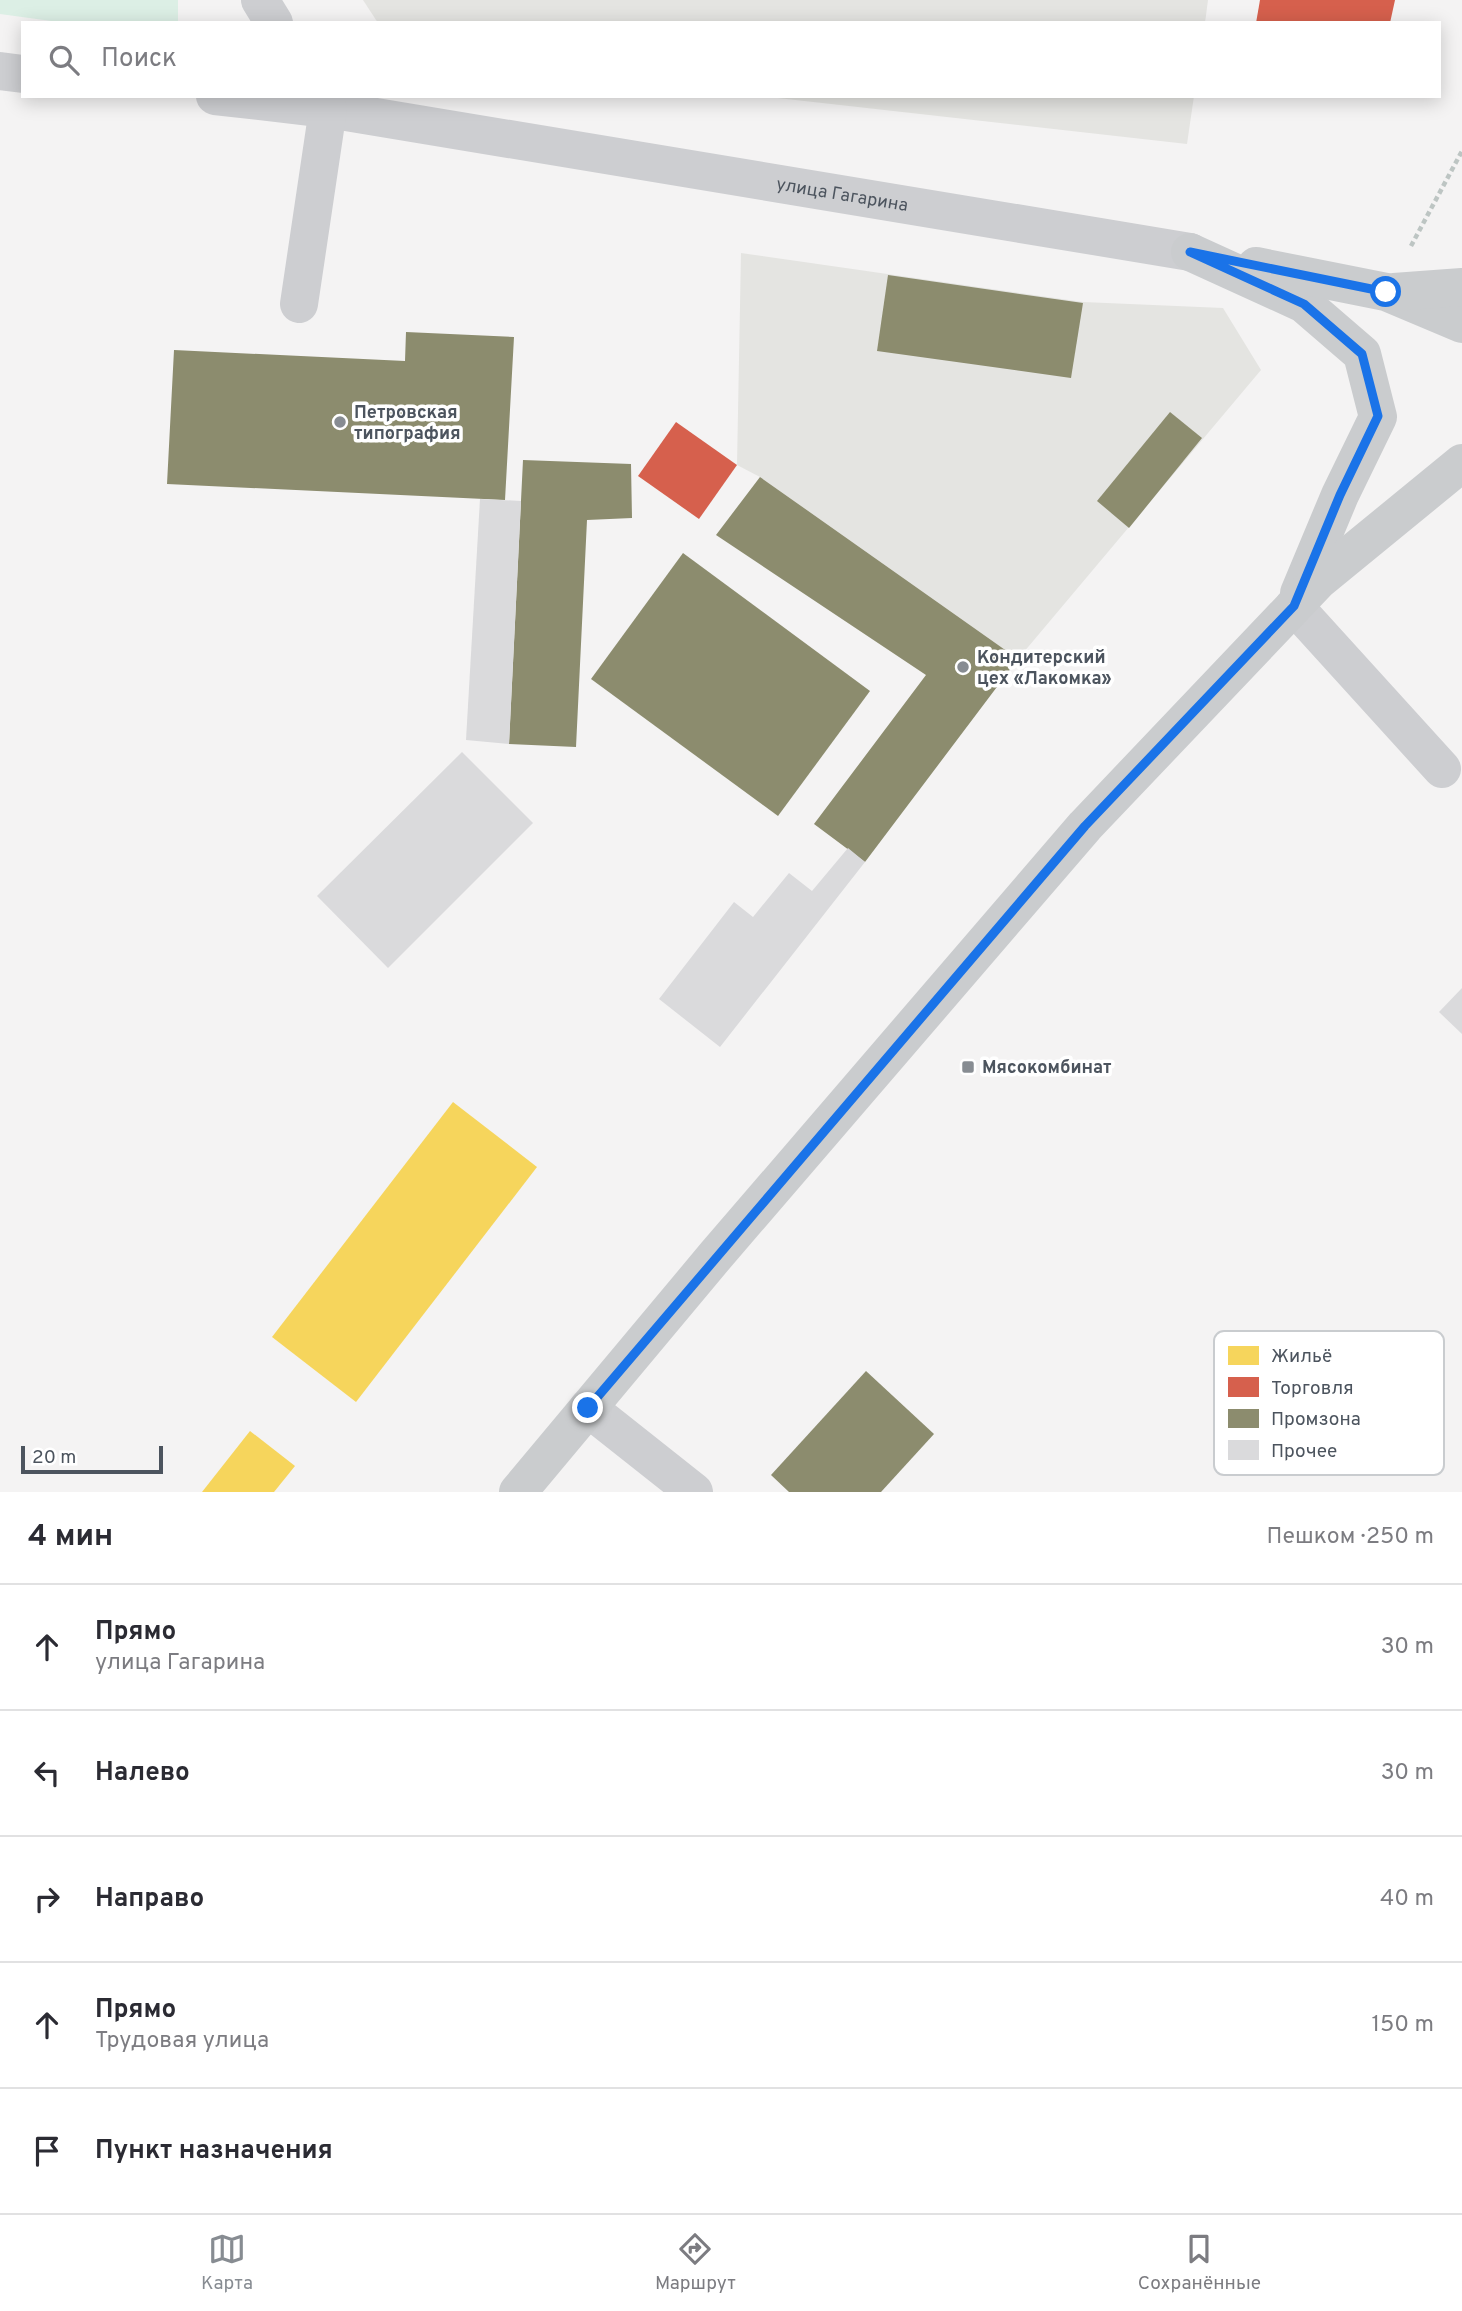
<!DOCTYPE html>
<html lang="ru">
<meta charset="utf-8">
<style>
body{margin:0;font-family:Overpass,sans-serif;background:#f2f2f3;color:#2b2b33}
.scale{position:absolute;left:21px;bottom:18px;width:142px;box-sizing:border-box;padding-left:7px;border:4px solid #4c545e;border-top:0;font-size:19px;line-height:24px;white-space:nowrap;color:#4c545e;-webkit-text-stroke:5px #fff;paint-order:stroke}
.stop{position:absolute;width:21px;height:21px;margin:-16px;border:5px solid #1a73e8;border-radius:50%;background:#fff}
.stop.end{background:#1a73e8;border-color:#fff;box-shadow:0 2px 7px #0008}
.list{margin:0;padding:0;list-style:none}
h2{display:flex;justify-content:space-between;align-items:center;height:91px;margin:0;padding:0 28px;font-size:30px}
h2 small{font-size:23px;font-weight:400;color:#7c7c81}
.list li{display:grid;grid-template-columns:46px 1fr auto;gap:21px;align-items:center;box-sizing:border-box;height:126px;padding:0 28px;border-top:2px solid #e1e1e2}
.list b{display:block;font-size:26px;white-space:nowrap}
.list p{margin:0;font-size:23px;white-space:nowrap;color:#7c7c81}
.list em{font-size:23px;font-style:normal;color:#7c7c81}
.icon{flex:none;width:38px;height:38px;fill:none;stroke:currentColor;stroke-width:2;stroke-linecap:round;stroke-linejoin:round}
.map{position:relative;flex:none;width:1462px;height:1492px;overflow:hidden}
.search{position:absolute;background:#fff;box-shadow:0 4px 18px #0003;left:21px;right:21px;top:21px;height:77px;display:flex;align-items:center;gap:18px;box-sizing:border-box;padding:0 24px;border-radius:0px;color:#7c7c81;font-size:26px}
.sheet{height:721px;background:#fff}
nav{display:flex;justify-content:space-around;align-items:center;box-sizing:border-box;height:98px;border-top:2px solid #e1e1e2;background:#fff;font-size:19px;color:#7c7c81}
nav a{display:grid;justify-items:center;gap:4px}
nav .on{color:#878c92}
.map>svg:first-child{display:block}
.commercial{fill:#e4e4e1}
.green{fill:#dcefe5}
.homes{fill:#f6d55c}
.shops{fill:#d6604d}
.industry{fill:#8c8c6e}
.building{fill:#dadadc}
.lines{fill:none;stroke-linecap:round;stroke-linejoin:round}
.path{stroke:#bdc5c3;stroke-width:4.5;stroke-dasharray:5 3.5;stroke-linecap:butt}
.minor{stroke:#cdced1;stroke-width:38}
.major{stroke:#caccce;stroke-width:38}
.route{stroke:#1a73e8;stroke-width:9}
.poi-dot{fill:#878c92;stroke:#fff;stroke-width:2.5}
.labels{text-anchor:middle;stroke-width:7;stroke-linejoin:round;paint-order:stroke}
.street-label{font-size:18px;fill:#4c545e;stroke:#fff}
.poi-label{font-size:18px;font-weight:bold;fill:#4c545e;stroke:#fff;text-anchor:start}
.key{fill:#fff;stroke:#c9cccf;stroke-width:2}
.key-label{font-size:19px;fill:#4c545e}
</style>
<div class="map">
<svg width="1462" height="1492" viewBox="0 0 1462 1492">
<rect width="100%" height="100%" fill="#f4f3f3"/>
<g class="commercial">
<path d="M363,0H1208L1205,23H378Z"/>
<path d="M759,96H1194L1187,144Z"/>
<path d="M741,253L1083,302L1223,308L1261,370L1018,659L760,477L737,465Z"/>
</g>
<path class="green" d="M0,0H178V23H66L0,14Z"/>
<g class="homes">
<path d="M453,1102L537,1167L356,1402L272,1337Z"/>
<path d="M250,1431L295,1466L274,1492H202Z"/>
</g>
<g class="shops">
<path d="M1260,0H1395L1390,23H1256Z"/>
<path d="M676,422L737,465L699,519L638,476Z"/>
</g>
<g class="industry">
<path d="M888,275L1083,303L1071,378L877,351Z"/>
<path d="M406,332L514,337L505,500L167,484L174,350L405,361Z"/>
<path d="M1170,412L1202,438L1129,528L1097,501Z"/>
<path d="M523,460L631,464L632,518L587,520L576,747L509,744Z"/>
<path d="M760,477L1018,659L865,862L814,824L926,675L716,535Z"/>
<path d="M683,553L870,691L778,816L591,679Z"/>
<path d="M866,1371L934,1434L881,1492H789L771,1475Z"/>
</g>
<g class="building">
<path d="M480,499L521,501L509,744L466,740Z"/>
<path d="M462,752L533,823L388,968L317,896Z"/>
<path d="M848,848L865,862L720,1047L659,999L734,902L753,917L789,873L812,891Z"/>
<path d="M1462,988V1034L1439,1012Z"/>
</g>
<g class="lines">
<path class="path" d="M1411,246L1462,151"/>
<g class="minor">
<path d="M260,0L274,23"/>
<path d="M0,71L23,74"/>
<path id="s1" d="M215,96L328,109L1190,252"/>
<path d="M299,304L328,109L320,96"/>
<path d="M1294,606L1442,769"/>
<path d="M588,1408L694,1492"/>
</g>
<g class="major">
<path d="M1190,252L1304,304L1362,354L1378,417L1340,495L1299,593"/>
<path d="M1256,266L1386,292L1462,324"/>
<path d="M1394,292L1462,287"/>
<path d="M518,1492L716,1255L1085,826L1319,580L1462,463"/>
</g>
</g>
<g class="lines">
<path class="route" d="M588,1408L1085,826L1294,606L1340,495L1378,416L1362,354L1304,304L1190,252L1386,292"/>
</g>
<g class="poi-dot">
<circle cx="340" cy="422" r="7"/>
<circle cx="963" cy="667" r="7"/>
<rect x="961" y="1060" width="14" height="14" rx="3.5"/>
</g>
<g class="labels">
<g class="street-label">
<text dy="6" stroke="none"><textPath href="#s1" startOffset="635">улица Гагарина</textPath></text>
</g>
<g class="poi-label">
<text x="354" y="418">Петровская<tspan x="354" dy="21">типография</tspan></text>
<text x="977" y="663">Кондитерский<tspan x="977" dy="21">цех «Лакомка»</tspan></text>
<text x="982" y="1073">Мясокомбинат</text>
</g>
</g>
<rect x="1214" y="1331" width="230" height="144" rx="10" class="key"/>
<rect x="1228" y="1346" width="31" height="19" fill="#f6d55c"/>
<rect x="1228" y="1377" width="31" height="20" fill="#d6604d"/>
<rect x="1228" y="1409" width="31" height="19" fill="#8c8c6e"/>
<rect x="1228" y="1440" width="31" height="20" fill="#dadadc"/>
<g class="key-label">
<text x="1271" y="1362">Жильё</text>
<text x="1271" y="1394">Торговля</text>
<text x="1271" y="1425">Промзона</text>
<text x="1271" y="1457">Прочее</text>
</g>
</svg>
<div class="scale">20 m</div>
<div class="stop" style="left:1386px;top:292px"></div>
<div class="stop end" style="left:588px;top:1408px"></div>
<div class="search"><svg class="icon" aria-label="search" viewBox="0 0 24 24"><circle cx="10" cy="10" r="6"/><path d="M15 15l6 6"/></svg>Поиск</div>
</div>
<section class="sheet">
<h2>4 мин<small>Пешком · 250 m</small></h2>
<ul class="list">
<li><svg class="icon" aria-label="ahead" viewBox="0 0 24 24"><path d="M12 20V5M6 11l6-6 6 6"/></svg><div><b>Прямо</b><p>улица Гагарина</p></div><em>30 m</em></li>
<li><svg class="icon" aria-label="left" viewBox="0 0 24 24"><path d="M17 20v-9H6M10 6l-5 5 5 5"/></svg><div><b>Налево</b></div><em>30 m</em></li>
<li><svg class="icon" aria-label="right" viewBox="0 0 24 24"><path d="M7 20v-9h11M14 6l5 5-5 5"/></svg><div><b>Направо</b></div><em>40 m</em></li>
<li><svg class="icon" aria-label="ahead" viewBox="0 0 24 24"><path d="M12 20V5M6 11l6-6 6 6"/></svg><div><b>Прямо</b><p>Трудовая улица</p></div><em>150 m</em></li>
<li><svg class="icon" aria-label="arrive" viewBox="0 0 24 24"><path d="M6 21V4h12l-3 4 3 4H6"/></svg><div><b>Пункт назначения</b></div></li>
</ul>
</section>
<nav>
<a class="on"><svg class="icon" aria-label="map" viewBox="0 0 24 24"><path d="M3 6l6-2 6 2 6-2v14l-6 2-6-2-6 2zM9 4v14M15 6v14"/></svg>Карта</a>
<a><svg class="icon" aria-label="directions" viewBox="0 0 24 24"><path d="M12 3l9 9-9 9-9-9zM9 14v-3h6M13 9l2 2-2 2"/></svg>Маршрут</a>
<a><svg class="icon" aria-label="saved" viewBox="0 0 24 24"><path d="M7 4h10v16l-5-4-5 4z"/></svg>Сохранённые</a>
</nav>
